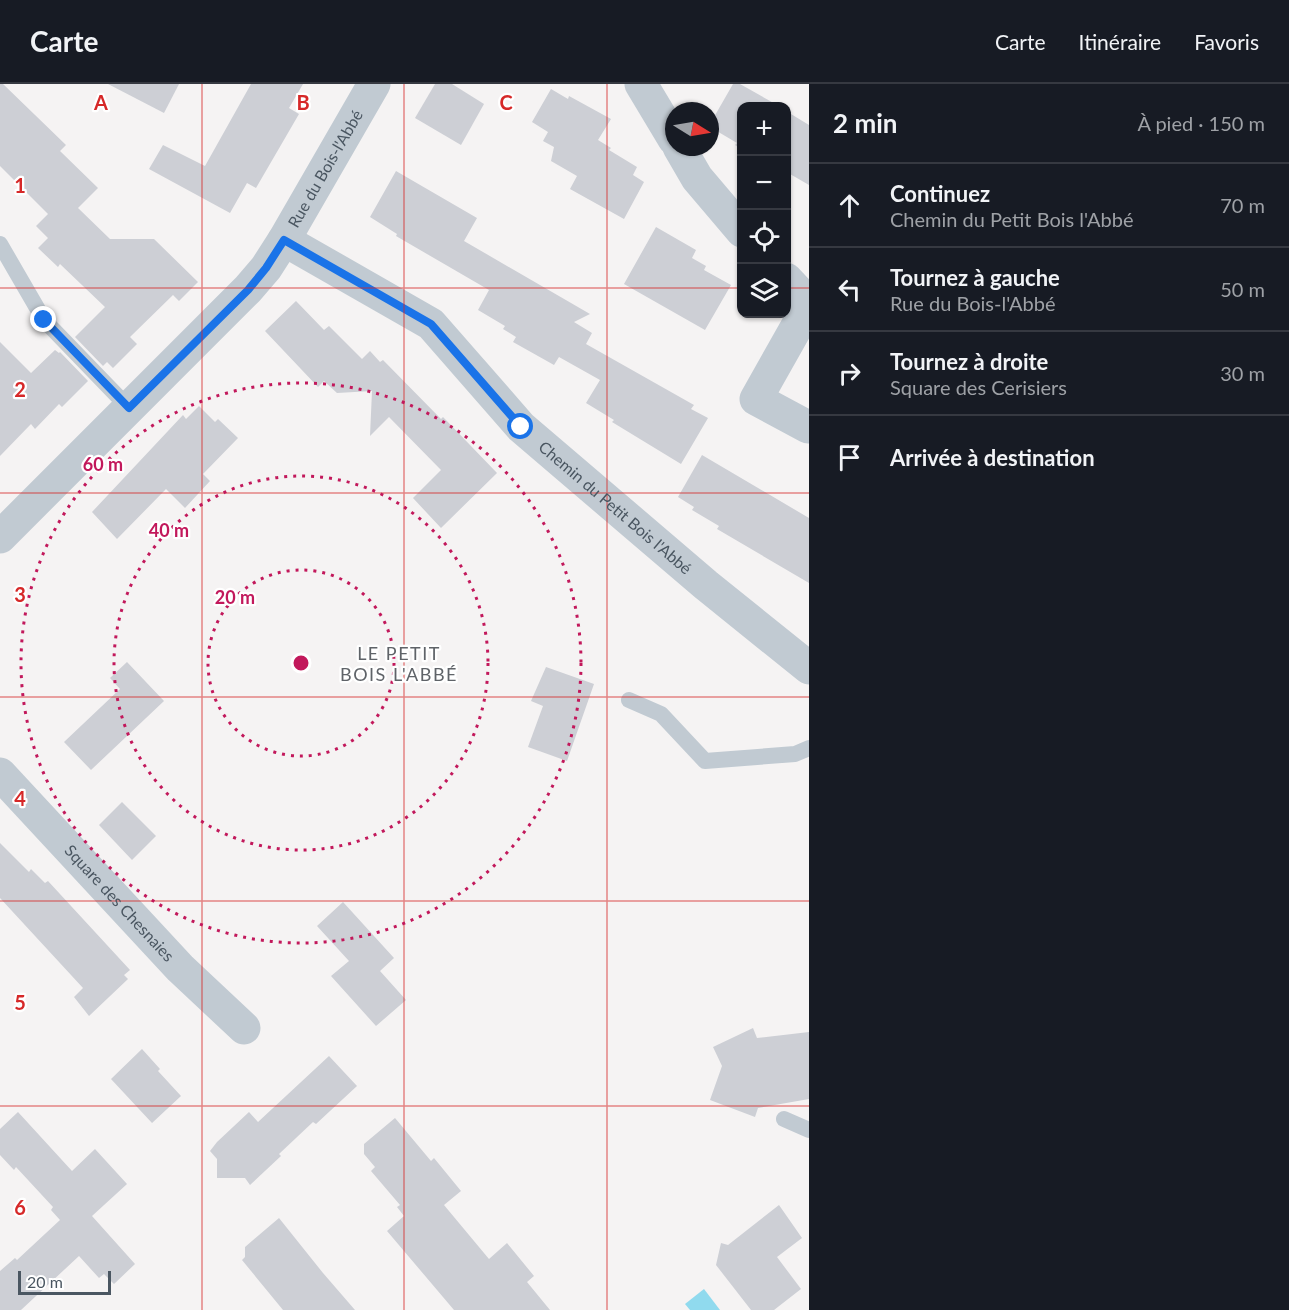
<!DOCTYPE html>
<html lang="fr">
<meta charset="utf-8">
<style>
body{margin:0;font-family:Lato,sans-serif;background:#242831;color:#f1f3f6}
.controls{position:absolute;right:18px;top:18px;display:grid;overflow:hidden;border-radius:12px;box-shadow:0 2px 4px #0004}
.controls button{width:54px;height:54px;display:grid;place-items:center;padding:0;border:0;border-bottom:2px solid #363941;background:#171b24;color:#f1f3f6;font:30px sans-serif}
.compass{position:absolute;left:665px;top:18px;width:54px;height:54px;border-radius:50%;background:#171b24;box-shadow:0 2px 4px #0004;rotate:101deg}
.scale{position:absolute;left:18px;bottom:15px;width:93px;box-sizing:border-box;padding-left:6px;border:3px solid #4a5661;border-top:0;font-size:16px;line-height:21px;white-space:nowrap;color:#4a5661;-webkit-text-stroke:4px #fff;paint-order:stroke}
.stop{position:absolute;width:18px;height:18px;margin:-14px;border:4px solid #1a73e8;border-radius:50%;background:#fff}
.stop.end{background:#1a73e8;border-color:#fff;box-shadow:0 2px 6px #0008}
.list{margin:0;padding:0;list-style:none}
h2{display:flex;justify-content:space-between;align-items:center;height:78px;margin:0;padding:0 24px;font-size:26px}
h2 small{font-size:20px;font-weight:400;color:#9ea1a6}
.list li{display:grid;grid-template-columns:39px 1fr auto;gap:18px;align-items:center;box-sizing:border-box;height:84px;padding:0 24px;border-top:2px solid #363941}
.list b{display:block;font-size:22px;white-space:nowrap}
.list p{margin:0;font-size:20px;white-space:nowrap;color:#9ea1a6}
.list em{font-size:20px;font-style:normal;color:#9ea1a6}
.icon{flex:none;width:33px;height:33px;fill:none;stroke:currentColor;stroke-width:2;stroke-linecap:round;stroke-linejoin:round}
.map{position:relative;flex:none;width:809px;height:1226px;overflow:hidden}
header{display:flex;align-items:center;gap:36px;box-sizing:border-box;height:84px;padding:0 30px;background:#171b24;border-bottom:2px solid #363941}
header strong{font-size:28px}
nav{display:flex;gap:33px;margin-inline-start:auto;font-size:21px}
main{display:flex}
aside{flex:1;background:#171b24}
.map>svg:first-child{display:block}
.water{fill:#90daee}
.building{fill:#cdcfd5}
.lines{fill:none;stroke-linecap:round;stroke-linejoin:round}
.lane{stroke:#c1cad2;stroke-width:16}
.street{stroke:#c1cad2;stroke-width:33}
.route{stroke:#1a73e8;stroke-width:8}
.grid{fill:none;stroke:#d62828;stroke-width:1.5;stroke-opacity:0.55}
.ring{fill:none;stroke:#c2185b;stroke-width:3;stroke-dasharray:3 6}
.labels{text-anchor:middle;stroke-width:4.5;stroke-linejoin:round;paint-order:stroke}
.street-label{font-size:16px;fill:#4a5661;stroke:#fff}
.neighbourhood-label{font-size:18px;letter-spacing:1.5px;fill:#5f6368;stroke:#fff}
.grid-label{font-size:20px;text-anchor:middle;font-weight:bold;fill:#d62828;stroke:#fff;stroke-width:4.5;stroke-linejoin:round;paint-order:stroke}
.centre{fill:#c2185b;stroke:#fff;stroke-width:3}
.ring-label{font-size:18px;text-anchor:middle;font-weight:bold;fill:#c2185b;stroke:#fff;stroke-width:4.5;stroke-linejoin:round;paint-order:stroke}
</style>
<header>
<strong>Carte</strong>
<nav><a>Carte</a><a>Itinéraire</a><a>Favoris</a></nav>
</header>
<main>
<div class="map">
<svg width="809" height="1226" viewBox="0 0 809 1226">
<rect width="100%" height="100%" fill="#f5f3f3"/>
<path class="water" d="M704,1205L720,1226H690L685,1220Z"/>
<g class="building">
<path d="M0,0H3L66,61L60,67L98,104L78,124L110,155H154L198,198L179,217L173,211L130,253L137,260L113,284L107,278L103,282L75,253L105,223L60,180L58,183L38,164L48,154L36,142L48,130L0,82Z"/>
<path d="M108,0H179L164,29Z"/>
<path d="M251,0H303L289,24L299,30L256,104L247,99L230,129L149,85L163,61L205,82Z"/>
<path d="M435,0H452L484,20L461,61L415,34Z"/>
<path d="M733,0H740L779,22H741V65L735,61L737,59L710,43V40Z"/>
<path d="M551,5L568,15L569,12L611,35L598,56L611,64L609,66L637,83L633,91L644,98L624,135L570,105L577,92L551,77L554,63L543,57L548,48L532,38Z"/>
<path d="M786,27L809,41V101L790,90L788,93L786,92Z"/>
<path d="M396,87L477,134L464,157L590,230L574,238L592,249L586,260L694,321L691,325L708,334L681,380L612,338L614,336L586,319L600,296L559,273L554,281L513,258L516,253L503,245L505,242L478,226L489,206L396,152L397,150L370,133Z"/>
<path d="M656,143L696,166L692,174L706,182L704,186L731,201L705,246L624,200Z"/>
<path d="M296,217L324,246L329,242L362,275L370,267L380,278L383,276L441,335L443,333L497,389L441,444L413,414L441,386L389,333L370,352L372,307L337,309L324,297L318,303L265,247Z"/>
<path d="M0,258L31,289L55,266L59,269L60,268L88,297L62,323L59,320L35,345L31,340L0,372Z"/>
<path d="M199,322L215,338L218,335L238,354L203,390L210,397L185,424L166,405L117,455L92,428L183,331L186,335Z"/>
<path d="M702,371L809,434V499L717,445L719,442L692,426L694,423L678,413Z"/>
<path d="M127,578L164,617L91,686L64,658L120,605L110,594Z"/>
<path d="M546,583L594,600L567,677L528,663L543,622L531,617Z"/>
<path d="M122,718L156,752L132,776L99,741Z"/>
<path d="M0,759L29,788L31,785L45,799L48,797L130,886L124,891L128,895L89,932L74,913L83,904L0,814Z"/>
<path d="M343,818L394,874L380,887L406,916L376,942L331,892L349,877L317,842Z"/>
<path d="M753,944L757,954L809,948V1015L758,1024L755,1033L710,1016L722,982L713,963Z"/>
<path d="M142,965L160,985L158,987L181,1012L152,1039L111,995Z"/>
<path d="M329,972L357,1002L316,1040L313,1038L279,1070L281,1072L250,1101L245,1094H217V1075L210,1067L217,1058L249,1028L258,1038Z"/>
<path d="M18,1028L72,1087L95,1065L127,1100L92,1132L135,1180L114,1200L104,1190L99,1194L79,1172L21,1226H0V1187L15,1174L17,1176L60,1136L51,1126L53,1123L16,1083L14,1086L0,1071V1045Z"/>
<path d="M395,1034L431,1077L434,1074L461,1107L444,1121L489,1175L507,1159L534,1192L527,1198L550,1226H454L387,1147L404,1132L397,1123L400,1121L371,1087L375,1083L364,1070V1060Z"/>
<path d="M779,1121L802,1154L777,1173L801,1205L774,1226H751L716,1181L721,1159L728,1161Z"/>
<path d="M279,1134L323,1189L355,1226H283L242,1176L245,1173V1163Z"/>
</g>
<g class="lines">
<g class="lane">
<path d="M0,160L44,236L129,324"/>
<path d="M629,616L661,630L705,677L795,670L809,664"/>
<path d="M784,1035L809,1046"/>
</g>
<g class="street">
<path d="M641,0L674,55"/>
<path d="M679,63L697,94L742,147"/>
<path id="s1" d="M284,156L431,240L521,343L706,501L809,584"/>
<path d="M786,195L809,219"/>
<path d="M809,221L756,315L808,343L809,342"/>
<path id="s2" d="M0,453L248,205L266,184L284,156L374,0"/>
<path id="s3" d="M0,690L180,884L244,944"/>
</g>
</g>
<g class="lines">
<path class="route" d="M44,236L129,324L248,206L266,184L284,156L431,240L521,343"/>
</g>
<path class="grid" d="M202,0V1226M404,0V1226M607,0V1226M0,204H742M786,204H809M0,409H809M0,613H809M0,817H809M0,1022H809"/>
<g class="ring">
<circle cx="301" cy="579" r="93"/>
<circle cx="301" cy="579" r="187"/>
<circle cx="301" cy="579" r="280"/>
</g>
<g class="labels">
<g class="street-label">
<text dy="6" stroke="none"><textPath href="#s2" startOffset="494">Rue du Bois-l'Abbé</textPath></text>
<text dy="6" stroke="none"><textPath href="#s1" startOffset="430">Chemin du Petit Bois l'Abbé</textPath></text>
<text dy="6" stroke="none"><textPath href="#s3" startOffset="176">Square des Chesnaies</textPath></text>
</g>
<g class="neighbourhood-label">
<text x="399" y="576">LE PETIT<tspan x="399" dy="21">BOIS L'ABBÉ</tspan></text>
</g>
</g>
<g class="grid-label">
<text x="101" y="26">A</text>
<text x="303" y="26">B</text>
<text x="506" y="26">C</text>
<text x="20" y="109">1</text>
<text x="20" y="313">2</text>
<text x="20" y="518">3</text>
<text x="20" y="722">4</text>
<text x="20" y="926">5</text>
<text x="20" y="1131">6</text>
</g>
<circle cx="301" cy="579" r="9" class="centre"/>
<g class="ring-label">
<text x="103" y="387">60 m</text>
<text x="169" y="453">40 m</text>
<text x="235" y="520">20 m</text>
</g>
</svg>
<div class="controls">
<button>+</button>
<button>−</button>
<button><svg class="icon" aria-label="locate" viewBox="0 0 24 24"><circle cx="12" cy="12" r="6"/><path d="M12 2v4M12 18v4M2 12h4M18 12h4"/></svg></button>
<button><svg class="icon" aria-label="layers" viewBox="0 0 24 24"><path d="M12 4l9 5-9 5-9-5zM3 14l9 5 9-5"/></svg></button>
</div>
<svg class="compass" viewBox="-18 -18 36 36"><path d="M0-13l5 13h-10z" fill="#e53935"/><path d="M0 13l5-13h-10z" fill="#9ea1a6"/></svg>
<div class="scale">20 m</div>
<div class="stop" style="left:521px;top:343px"></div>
<div class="stop end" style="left:44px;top:236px"></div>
</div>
<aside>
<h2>2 min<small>À pied · 150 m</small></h2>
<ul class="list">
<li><svg class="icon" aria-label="ahead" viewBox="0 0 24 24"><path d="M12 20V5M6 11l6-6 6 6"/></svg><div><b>Continuez</b><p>Chemin du Petit Bois l'Abbé</p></div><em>70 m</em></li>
<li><svg class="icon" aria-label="left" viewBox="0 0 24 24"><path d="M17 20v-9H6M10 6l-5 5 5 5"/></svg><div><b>Tournez à gauche</b><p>Rue du Bois-l'Abbé</p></div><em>50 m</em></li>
<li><svg class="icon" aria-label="right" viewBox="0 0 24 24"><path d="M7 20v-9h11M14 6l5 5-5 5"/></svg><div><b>Tournez à droite</b><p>Square des Cerisiers</p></div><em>30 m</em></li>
<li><svg class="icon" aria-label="arrive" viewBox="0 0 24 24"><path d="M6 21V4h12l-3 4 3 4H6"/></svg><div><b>Arrivée à destination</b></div></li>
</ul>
</aside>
</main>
